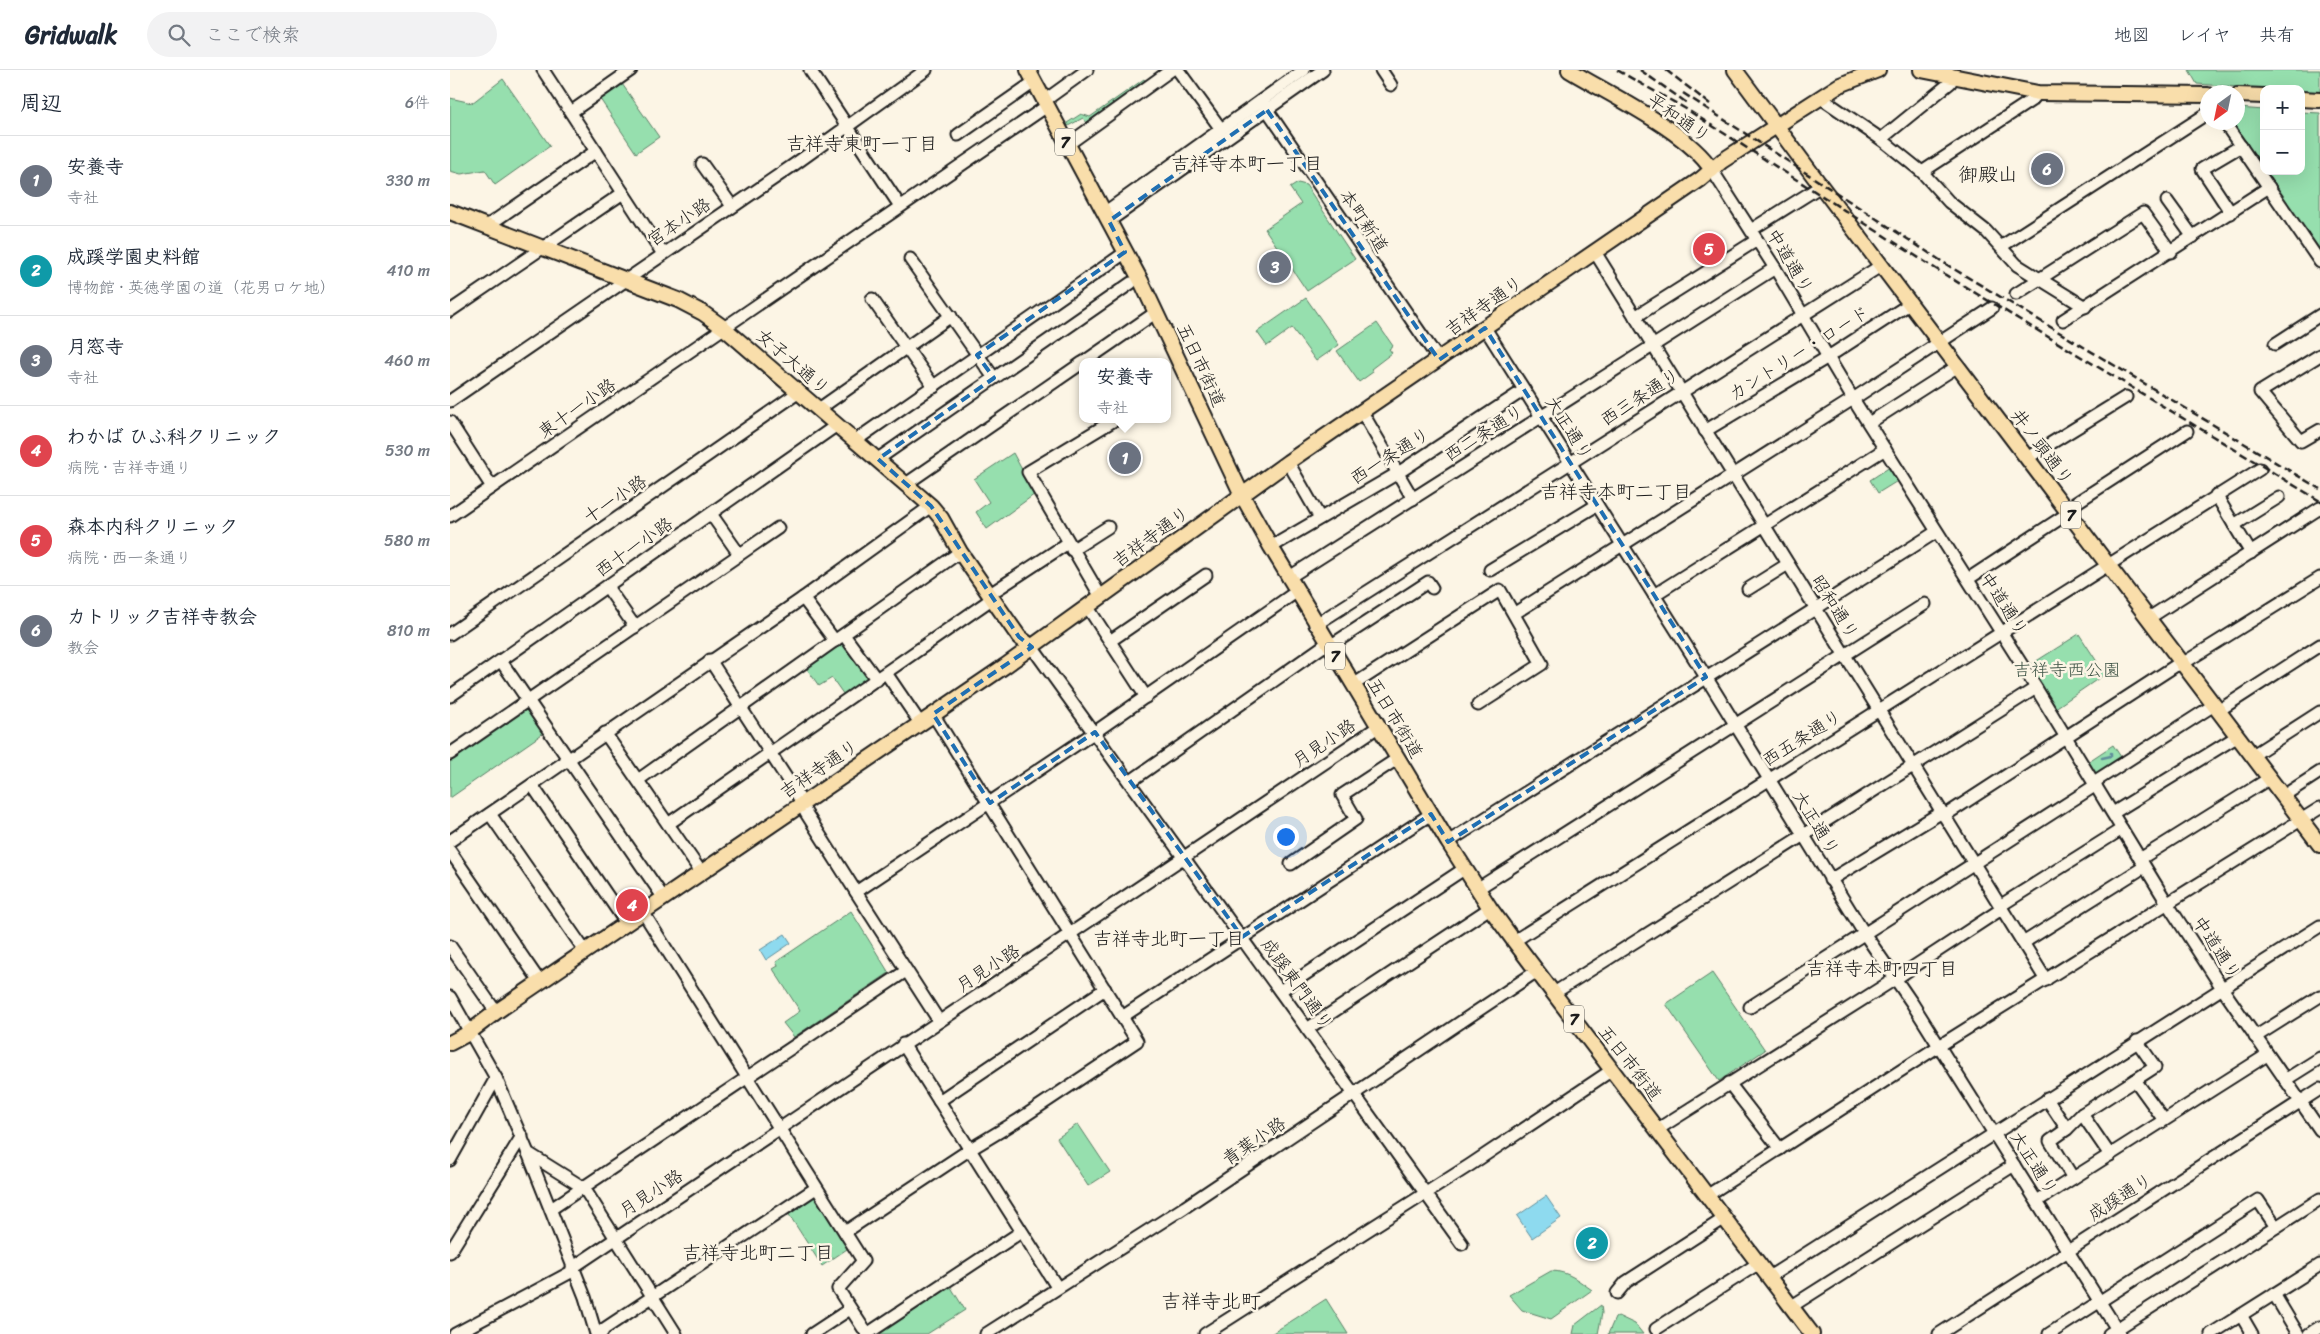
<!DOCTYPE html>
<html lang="ja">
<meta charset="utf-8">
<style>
body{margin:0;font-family:Sriracha,"Klee One",sans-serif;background:#f2f2f3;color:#1f2937}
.controls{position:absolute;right:15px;top:15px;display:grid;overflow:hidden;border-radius:10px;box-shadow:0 5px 20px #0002}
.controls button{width:45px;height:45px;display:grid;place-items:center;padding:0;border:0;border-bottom:1px solid #e0e1e3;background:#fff;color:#1f2937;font:25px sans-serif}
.compass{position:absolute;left:1750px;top:15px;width:45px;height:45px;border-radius:50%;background:#fff;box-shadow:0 5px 20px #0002;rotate:213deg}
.you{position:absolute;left:835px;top:766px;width:18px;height:18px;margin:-12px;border:4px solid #fff;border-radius:50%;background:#1a73e8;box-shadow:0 0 0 8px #1a73e833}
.badge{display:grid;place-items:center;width:32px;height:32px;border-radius:50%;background:#111827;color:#fff;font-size:16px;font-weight:700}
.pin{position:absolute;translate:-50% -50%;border:2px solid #fff;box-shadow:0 1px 5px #0006}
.popup{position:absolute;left:629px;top:288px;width:92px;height:65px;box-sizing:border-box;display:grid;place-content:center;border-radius:10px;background:#fff;filter:drop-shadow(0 1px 4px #0005);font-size:16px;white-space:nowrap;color:#747a83}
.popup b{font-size:19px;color:#1f2937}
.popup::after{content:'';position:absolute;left:50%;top:100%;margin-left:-10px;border:10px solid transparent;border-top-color:#fff}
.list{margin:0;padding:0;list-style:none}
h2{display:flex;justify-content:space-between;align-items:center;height:65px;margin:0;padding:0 20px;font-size:21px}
h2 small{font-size:16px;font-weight:400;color:#747a83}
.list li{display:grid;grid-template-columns:32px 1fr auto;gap:15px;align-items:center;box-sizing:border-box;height:90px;padding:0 20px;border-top:1px solid #e0e1e3}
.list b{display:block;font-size:19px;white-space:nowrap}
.list p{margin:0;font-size:16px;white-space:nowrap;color:#747a83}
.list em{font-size:16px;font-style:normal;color:#747a83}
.icon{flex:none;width:28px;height:28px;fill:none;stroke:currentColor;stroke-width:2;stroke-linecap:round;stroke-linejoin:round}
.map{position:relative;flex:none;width:1870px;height:1264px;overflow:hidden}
header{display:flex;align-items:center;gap:30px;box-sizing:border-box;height:70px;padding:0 25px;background:#fff;border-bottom:1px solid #e0e1e3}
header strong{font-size:24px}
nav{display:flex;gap:28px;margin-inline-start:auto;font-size:18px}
.search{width:350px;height:45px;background:#f2f2f3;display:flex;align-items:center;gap:12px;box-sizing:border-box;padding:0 18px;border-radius:28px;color:#747a83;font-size:19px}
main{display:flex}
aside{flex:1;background:#fff}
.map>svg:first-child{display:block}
.green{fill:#96dfae;stroke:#597e65}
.water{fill:#8edaef;stroke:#608e9b}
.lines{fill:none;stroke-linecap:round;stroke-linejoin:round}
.stream{stroke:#608e9b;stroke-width:2.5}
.minor-casing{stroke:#1c1c1c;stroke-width:15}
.major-casing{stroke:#1c1c1c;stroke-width:18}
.minor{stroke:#fcf5e5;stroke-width:11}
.major{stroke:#f9deab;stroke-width:14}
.rail{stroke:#1c1c1c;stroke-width:2.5;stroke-dasharray:8 4;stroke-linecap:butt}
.marked{fill:none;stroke:#1f6fb2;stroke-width:4;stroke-dasharray:10 6;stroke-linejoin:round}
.labels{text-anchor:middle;stroke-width:5;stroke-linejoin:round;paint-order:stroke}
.shield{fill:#fcf5e5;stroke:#5f5d58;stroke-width:1}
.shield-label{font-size:16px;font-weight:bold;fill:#1c1c1c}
.street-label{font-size:18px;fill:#1c1c1c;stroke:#fcf5e5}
.park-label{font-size:18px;fill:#415648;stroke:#fcf5e5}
.neighbourhood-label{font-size:19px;fill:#1c1c1c;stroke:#fcf5e5}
.quarter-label{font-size:20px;fill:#1c1c1c;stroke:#fcf5e5}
</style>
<header>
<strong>Gridwalk</strong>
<div class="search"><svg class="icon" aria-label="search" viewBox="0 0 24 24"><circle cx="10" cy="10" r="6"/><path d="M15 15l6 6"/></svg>ここで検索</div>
<nav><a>地図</a><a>レイヤ</a><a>共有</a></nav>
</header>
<main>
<aside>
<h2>周辺<small>6件</small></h2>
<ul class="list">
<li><span class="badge" style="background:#6b7280">1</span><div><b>安養寺</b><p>寺社</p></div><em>330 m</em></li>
<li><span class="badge" style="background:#0f9aa8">2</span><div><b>成蹊学園史料館</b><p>博物館 · 英徳学園の道（花男ロケ地）</p></div><em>410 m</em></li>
<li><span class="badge" style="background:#6b7280">3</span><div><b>月窓寺</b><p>寺社</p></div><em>460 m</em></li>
<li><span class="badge" style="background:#e0444e">4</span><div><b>わかば ひふ科クリニック</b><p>病院 · 吉祥寺通り</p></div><em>530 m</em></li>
<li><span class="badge" style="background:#e0444e">5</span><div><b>森本内科クリニック</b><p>病院 · 西一条通り</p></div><em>580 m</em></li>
<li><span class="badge" style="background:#6b7280">6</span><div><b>カトリック吉祥寺教会</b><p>教会</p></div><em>810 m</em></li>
</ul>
</aside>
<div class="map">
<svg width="1870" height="1264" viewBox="0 0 1870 1264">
<rect width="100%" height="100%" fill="#fcf5e5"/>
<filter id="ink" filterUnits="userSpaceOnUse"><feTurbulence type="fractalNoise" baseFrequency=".02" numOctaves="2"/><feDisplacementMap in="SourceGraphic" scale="10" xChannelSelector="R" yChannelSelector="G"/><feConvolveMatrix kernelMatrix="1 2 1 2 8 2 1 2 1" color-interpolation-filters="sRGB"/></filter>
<g filter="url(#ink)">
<g class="green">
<path d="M1739,0H1870V24L1851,22V19H1814L1747,14Z"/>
<path d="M53,9L100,76L45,115L35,100L11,104L0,101V28L22,33Z"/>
<path d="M694,9L697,13L638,54L633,48L618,56L617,53L631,44L640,47Z"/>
<path d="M170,11L209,67L186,83L148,26Z"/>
<path d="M1788,38L1814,40V101H1851V42L1870,43V188L1779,53L1788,52Z"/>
<path d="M848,113L856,115L905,189L857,221L815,159L851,134L840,118Z"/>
<path d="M856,228L889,275L866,291L842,258L817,276L807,262Z"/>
<path d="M927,253L943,276L939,279L942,283L921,299L923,302L909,312L887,281Z"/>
<path d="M563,383L585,424L537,459L526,442L539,432L524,409Z"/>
<path d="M1440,397L1449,410L1428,423L1420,410Z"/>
<path d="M1629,564L1655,604L1604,639L1577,597Z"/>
<path d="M393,570L420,606L419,612L396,628L382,608L369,616L355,596Z"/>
<path d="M81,634L98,660L0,728V690Z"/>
<path d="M1663,675L1673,690L1645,708L1636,693Z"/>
<path d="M401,841L439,903L344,967L333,953L350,941L323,899L328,896L326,892Z"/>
<path d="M1262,903L1315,980L1269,1011L1216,934Z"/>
<path d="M628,1054L660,1102L638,1116L607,1068Z"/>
<path d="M365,1126L400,1177L372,1196L338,1143Z"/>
<path d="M1101,1201C1118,1201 1129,1211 1142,1220L1101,1249L1072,1240L1059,1225Z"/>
<path d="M499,1214L515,1240L477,1264H425Z"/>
<path d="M876,1229L898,1264H821Z"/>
<path d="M1151,1235L1152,1243L1148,1264H1123L1125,1255Z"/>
<path d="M1168,1246L1185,1254L1193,1264H1158L1165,1248Z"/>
</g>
<g class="water">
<path d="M335,864L341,873L316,890L310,880Z"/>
<path d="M1096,1126L1111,1148L1082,1168L1067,1146Z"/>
</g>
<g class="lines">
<path class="stream" d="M1652,688L1661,686V683"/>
<defs>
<g id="minor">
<path d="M93,0L213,184"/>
<path d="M360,0L450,136"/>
<path d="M728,0L771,59"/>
<path d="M931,0L941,15"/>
<path d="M1371,28L1431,69L1472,102L1499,132L1536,161L1567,195L1635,237"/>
<path d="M594,31L637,0"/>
<path d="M811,31L989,290"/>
<path d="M121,42L181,0"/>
<path d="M1774,52L1870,192"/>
<path d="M508,65L584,12"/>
<path d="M1431,69L1500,13L1504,6"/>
<path d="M617,75L721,0"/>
<path d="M252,94L282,136"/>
<path d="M1262,100L1325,198L1403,329L1572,595L1717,833L1772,918L1870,1060"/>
<path d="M1472,102L1582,30L1588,23"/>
<path d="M1717,131L1743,167"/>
<path d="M654,143L854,0"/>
<path d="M1781,143L1752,99L1791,76"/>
<path d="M659,151L873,0"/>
<path d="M37,156L146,81"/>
<path d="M1301,160L1371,116"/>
<path d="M1552,176L1758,43"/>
<path d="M1145,182L1596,910"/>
<path d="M460,189L544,308"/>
<path d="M1566,224L1693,143L1721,182"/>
<path d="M422,229L484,317"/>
<path d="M0,241L173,123"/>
<path d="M1185,247L1307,170"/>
<path d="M1613,250L1819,117"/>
<path d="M1035,258L1256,607L1414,863L1462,933L1670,1264"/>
<path d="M1825,274L1870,245"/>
<path d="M1870,285L1810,322L1851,371L1870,360"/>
<path d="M634,292L705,243"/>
<path d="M0,331L345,94L476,0"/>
<path d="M369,339L501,246"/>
<path d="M912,342L963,429"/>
<path d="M0,352L42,417"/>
<path d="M1419,353L1508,296"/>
<path d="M1255,361L1378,287L1461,233"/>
<path d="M406,370L676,182"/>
<path d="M1577,388L1676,327"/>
<path d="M428,389L681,213"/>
<path d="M838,392L870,448"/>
<path d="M456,414L632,293"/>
<path d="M1766,425L1801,483"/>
<path d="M261,444L289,484"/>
<path d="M0,446L597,36"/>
<path d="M1784,455L1829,427"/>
<path d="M821,477L948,403L1074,320"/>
<path d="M622,480L658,457"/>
<path d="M1040,500L1147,435"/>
<path d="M838,508L1325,198"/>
<path d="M1518,509L1614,446L1621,436L1737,361"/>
<path d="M157,517L185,557"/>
<path d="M1298,519L1338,494"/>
<path d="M540,524L618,473"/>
<path d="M1204,525L1435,379"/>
<path d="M651,527L578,402L666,349"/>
<path d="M353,528L385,571"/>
<path d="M637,536L696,627"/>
<path d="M1065,543L1403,329L1542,238"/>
<path d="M1699,548L1870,438"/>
<path d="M865,555L1432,195"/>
<path d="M0,564L349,322"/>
<path d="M394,565L427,610"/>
<path d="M660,571L756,505"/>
<path d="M582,577L1012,1174"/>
<path d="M260,590L348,726L356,743L406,822L489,951"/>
<path d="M51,591L213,827"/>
<path d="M436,603L470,653"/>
<path d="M903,615L1050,520L1092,594L1028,635"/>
<path d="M0,626L387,355"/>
<path d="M1768,641L1870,575"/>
<path d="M155,663L251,802"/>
<path d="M0,684L328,458"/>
<path d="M1803,685L1870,642"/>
<path d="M188,710L510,482"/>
<path d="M681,711L872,577L886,572L978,512L982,518"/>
<path d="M1644,712L1764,635"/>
<path d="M82,715L176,853"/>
<path d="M1833,726L1870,702"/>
<path d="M1663,743L1788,666"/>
<path d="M40,744L135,881"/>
<path d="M1494,746L1725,596L1732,594L1870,508"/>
<path d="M218,754L543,528"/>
<path d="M0,771L353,528L481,436"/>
<path d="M998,772L1486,462"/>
<path d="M0,781L90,912"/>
<path d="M1690,789L1820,708"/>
<path d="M841,794L906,749L892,725L947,689"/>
<path d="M1380,810L1492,742"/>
<path d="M1027,819L1475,534"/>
<path d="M406,822L645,662L846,522"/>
<path d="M193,842L413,1191L388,1219L417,1264"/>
<path d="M1064,871L1810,399"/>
<path d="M1573,873L1694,797"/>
<path d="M0,876L46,942"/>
<path d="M830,921L1014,799"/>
<path d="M1104,923L1586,618"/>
<path d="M0,927L46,1008L78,1083L134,1118L226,1264"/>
<path d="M1300,937L1646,715"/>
<path d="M672,947L981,744"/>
<path d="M857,959L1040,838"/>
<path d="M1805,967L1870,926"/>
<path d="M453,974L607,1217"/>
<path d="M1685,1010L1705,997L1687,971"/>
<path d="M1835,1010L1870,988"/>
<path d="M1279,1013L1330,1079"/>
<path d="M1597,1029L1617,1059"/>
<path d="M489,1031L655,919"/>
<path d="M1632,1044L1660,1085"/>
<path d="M1208,1059L1445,909L1550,840L1553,834L1672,759"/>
<path d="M78,1083L135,1227L146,1264"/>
<path d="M0,1090L46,1008"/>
<path d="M1623,1108L1600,1071L1617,1059L1632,1044L1685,1010L1714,1050"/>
<path d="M1258,1125L1489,976L1870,738"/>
<path d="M1587,1131L1817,985"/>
<path d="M101,1139L456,901"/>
<path d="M395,1162L519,1080L567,1051L687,971L483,644"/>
<path d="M0,1182L72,1066"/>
<path d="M122,1198L928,657"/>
<path d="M1319,1207L1870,856"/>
<path d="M1167,1223L1176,1212L1275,1148"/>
<path d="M1824,1224L1848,1264"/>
<path d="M1342,1236L1564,1095"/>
<path d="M1791,1245L1802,1264"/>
<path d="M1206,1259L1309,1193"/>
<path d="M5,1264L123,1201"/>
<path d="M151,1264L154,1259L366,1118"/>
<path d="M362,1264L400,1239"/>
<path d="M417,1264L571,1162"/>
<path d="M536,1264L735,1137L1087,901"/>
<path d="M755,1264L1020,1095L1162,1000"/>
<path d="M1489,1264L1870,1019"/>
<path d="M1599,1264L1808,1130L1826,1157"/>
<path d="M1659,1264L1870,1129"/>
<path d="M1761,1264L1870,1195"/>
<path d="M1859,1264L1870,1257"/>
</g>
<g id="major">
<path d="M578,0L691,211L792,425L821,477L998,772L1040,838L1064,871L1362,1264"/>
<path d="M1119,0C1160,25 1237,61 1262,100"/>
<path d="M1285,0L1371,116L1870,775"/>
<path d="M1471,0L1588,23L1758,25"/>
<path d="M1788,25L1814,26"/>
<path d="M1851,29L1870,30"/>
<path d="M0,142L228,230L253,243L274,258L481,436L491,448L510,482L569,567L582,577"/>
<path d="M0,973L17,964L46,942L555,596L838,392L1251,109L1272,91L1390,15L1428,0"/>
</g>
</defs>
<use href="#minor" class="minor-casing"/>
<use href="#major" class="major-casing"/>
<use href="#minor" class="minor"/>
<use href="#major" class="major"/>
<g class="rail">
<path d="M1167,0L1236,39L1494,204L1870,431"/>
<path d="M1190,0L1237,33"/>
<path d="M1216,0L1260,34"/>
<path d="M1233,23L1499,196L1870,419"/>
</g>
</g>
</g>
<path class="marked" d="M817,40L989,290L1035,258L1256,607L998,772L981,744L792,867L645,662L540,733L483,644L582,577L569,567L481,436L428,389L544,308L527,285L675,182L659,151Z"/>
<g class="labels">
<g class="shield">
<rect x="605" y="58.5" width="20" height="27" rx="4"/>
<rect x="1611" y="431.5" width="20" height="27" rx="4"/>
<rect x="875" y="572.5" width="20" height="27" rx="4"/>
<rect x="1114" y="935.5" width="20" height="27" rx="4"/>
</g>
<g class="shield-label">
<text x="615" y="78">7</text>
<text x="1621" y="451">7</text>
<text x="885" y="592">7</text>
<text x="1124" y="955">7</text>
</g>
<g class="street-label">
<text transform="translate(1229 48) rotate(35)" y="6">平和通り</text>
<text transform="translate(914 151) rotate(56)" y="6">本町新道</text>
<text transform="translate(229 152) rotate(-34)" y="6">宮本小路</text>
<text transform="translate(1340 191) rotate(59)" y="6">中道通り</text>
<text transform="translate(1034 236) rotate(-35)" y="6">吉祥寺通り</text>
<text transform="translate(1349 283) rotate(-32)" y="6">カントリー・ロード</text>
<text transform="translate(343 292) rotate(41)" y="6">女子大通り</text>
<text transform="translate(751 295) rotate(65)" y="6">五日市街道</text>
<text transform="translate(1190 327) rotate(-33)" y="6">西三条通り</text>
<text transform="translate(127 338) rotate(-35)" y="6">東十一小路</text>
<text transform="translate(1119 358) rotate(58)" y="6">大正通り</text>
<text transform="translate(1034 363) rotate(-32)" y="6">西二条通り</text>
<text transform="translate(1592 377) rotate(53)" y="6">井ノ頭通り</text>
<text transform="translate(940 386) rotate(-32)" y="6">西一条通り</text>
<text transform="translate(165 429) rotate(-34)" y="6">十一小路</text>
<text transform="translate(701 467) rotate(-36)" y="6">吉祥寺通り</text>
<text transform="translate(184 477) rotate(-35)" y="6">西十一小路</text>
<text transform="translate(1554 534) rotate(57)" y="6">中道通り</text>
<text transform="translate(1385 537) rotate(58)" y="6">昭和通り</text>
<text transform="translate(945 648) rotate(59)" y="6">五日市街道</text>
<text transform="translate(1352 668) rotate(-32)" y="6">西五条通り</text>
<text transform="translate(874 673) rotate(-34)" y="6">月見小路</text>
<text transform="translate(369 699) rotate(-34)" y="6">吉祥寺通り</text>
<text transform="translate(1366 753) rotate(59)" y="6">大正通り</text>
<text transform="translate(1767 878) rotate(57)" y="6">中道通り</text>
<text transform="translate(538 898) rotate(-33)" y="6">月見小路</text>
<text transform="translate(847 914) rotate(54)" y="6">成蹊東門通り</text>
<text transform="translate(1180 993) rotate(52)" y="6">五日市街道</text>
<text transform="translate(804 1071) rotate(-34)" y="6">青葉小路</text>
<text transform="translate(1584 1093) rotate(58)" y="6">大正通り</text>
<text transform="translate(201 1123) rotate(-33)" y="6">月見小路</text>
<text transform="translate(1670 1127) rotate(-32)" y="6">成蹊通り</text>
</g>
<g class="park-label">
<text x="1617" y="606">吉祥寺西公園</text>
</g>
<g class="neighbourhood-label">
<text x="412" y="80">吉祥寺東町一丁目</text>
<text x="797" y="100">吉祥寺本町一丁目</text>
<text x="1166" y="428">吉祥寺本町二丁目</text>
<text x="719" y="875">吉祥寺北町一丁目</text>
<text x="1432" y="905">吉祥寺本町四丁目</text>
<text x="308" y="1189">吉祥寺北町二丁目</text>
</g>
<g class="quarter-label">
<text x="1538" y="111">御殿山</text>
<text x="761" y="1238">吉祥寺北町</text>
</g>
</g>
</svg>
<div class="controls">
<button>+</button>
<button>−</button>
</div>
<svg class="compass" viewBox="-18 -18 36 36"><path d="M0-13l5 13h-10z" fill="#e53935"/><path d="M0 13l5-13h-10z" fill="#747a83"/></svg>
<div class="you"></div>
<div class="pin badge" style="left:675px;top:388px;background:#6b7280">1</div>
<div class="popup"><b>安養寺</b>寺社</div>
<div class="pin badge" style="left:1142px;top:1173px;background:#0f9aa8">2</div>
<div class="pin badge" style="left:825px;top:197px;background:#6b7280">3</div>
<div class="pin badge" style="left:182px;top:835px;background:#e0444e">4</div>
<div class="pin badge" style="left:1259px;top:179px;background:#e0444e">5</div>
<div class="pin badge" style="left:1597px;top:99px;background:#6b7280">6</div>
</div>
</main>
